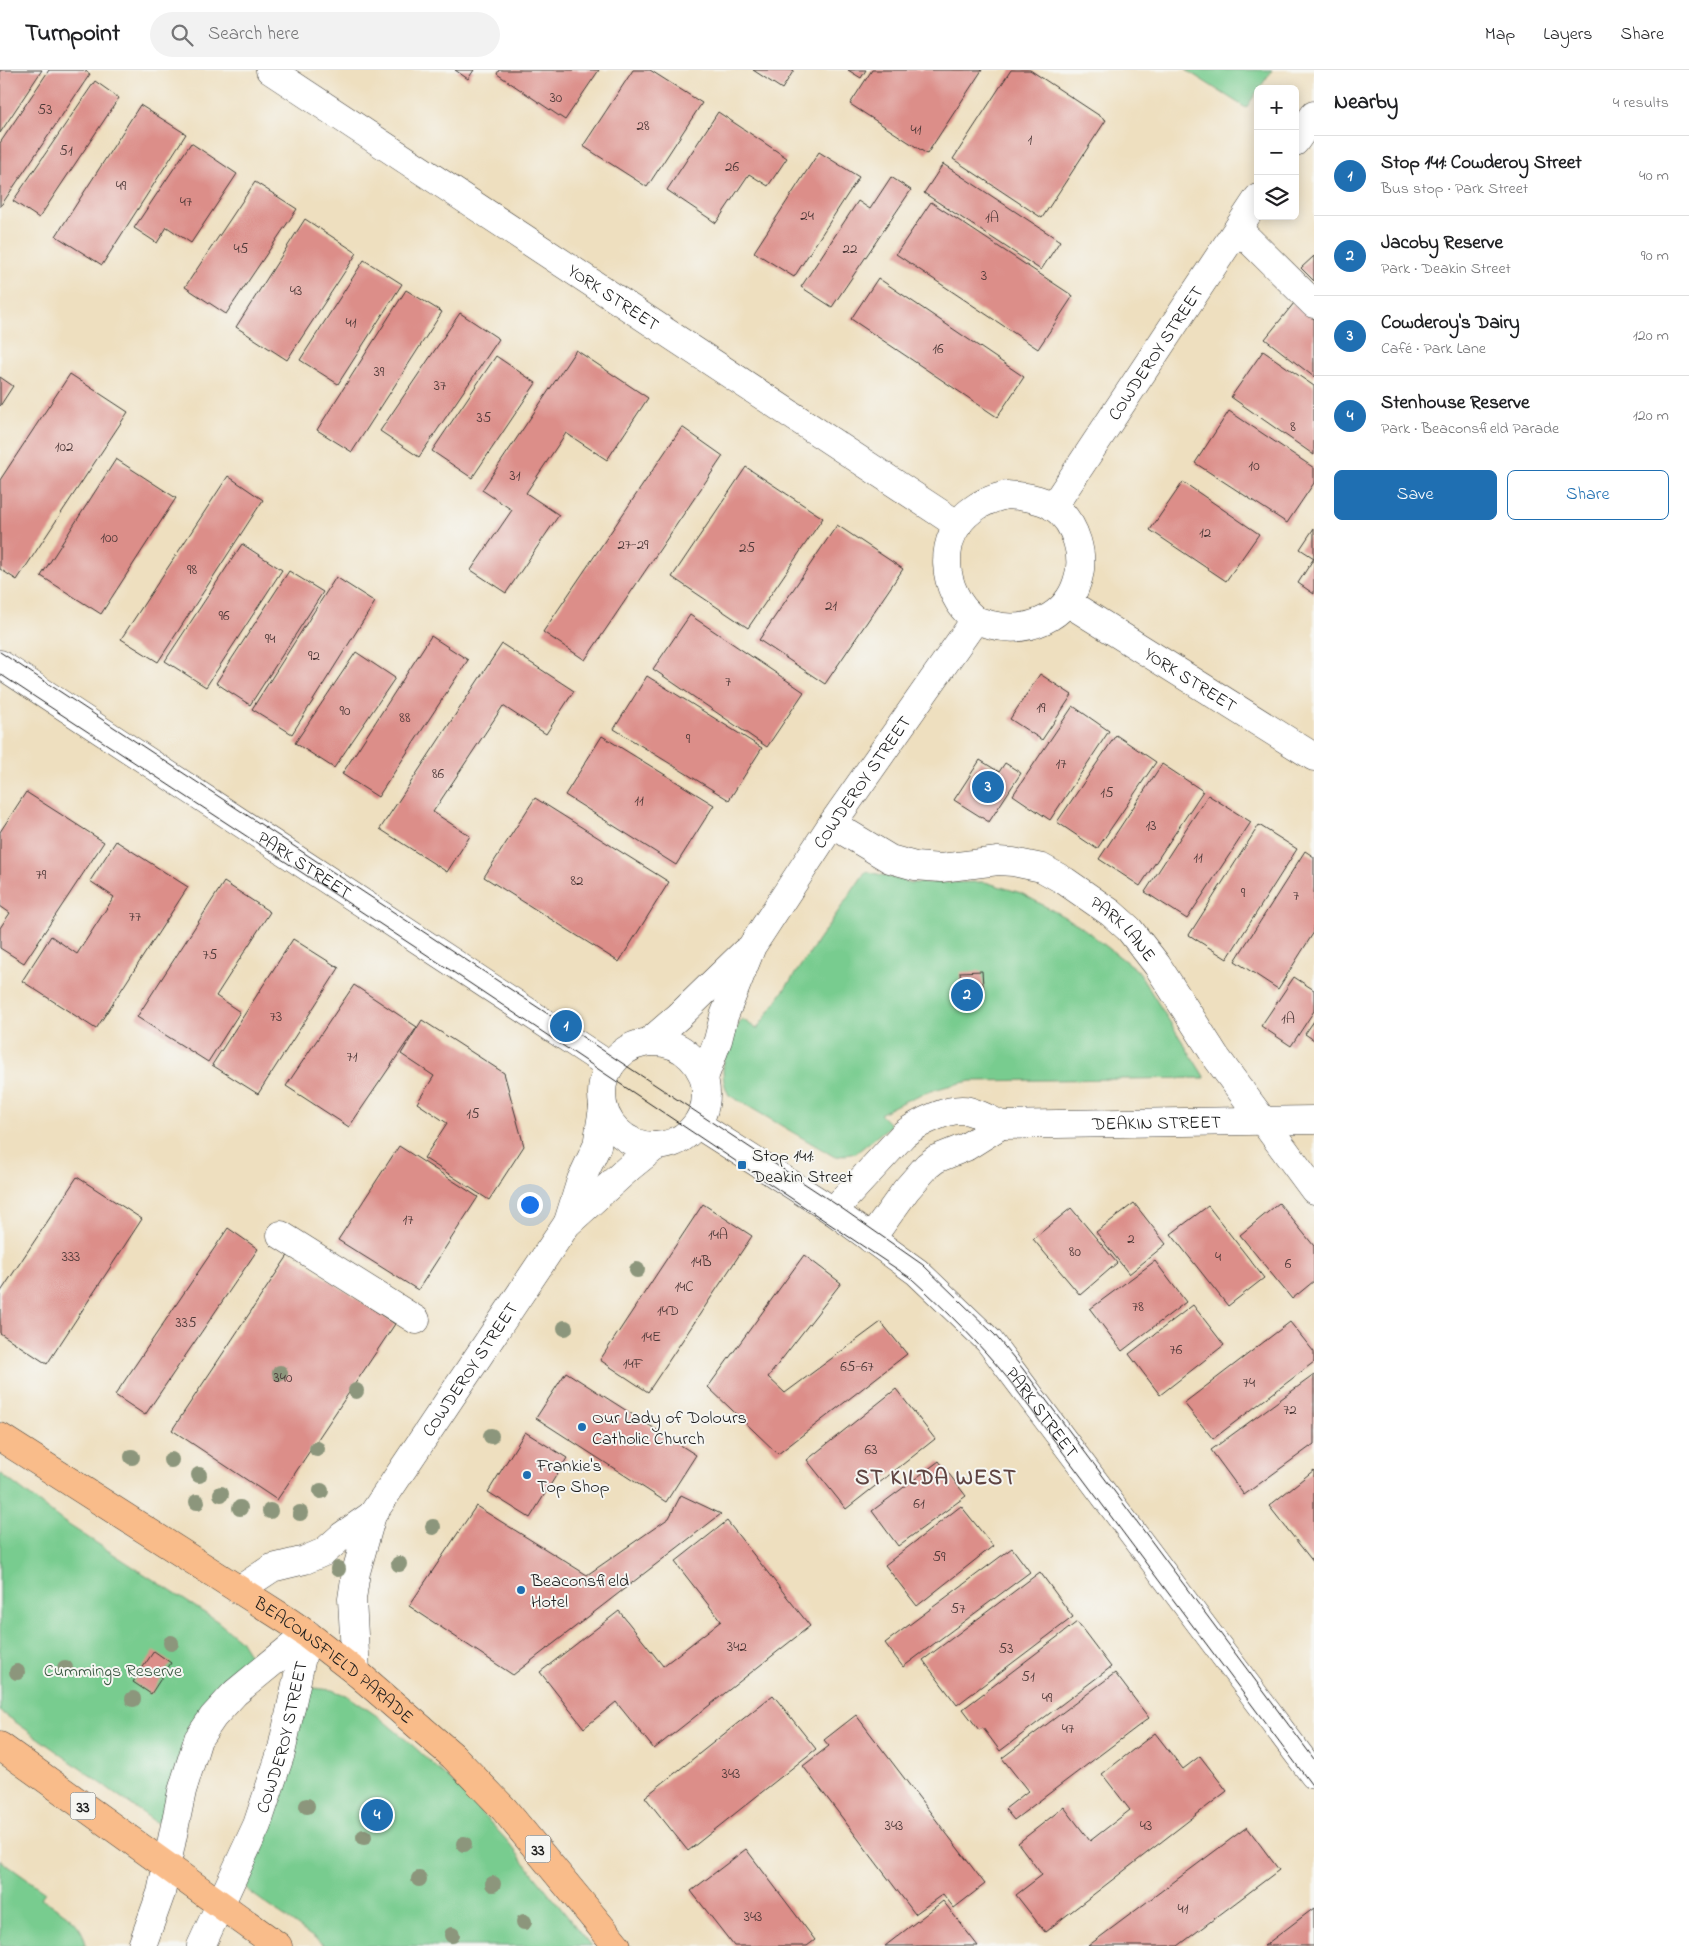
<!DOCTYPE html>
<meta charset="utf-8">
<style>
body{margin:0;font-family:"Indie Flower",sans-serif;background:#f2f2f2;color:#202124}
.controls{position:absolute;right:15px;top:15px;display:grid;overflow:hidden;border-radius:8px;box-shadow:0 2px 12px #0003}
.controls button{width:45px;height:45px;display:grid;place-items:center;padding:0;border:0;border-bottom:1px solid #e0e0e0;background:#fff;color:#202124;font:25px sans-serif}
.you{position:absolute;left:529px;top:1134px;width:18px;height:18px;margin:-12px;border:4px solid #fff;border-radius:50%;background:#1a73e8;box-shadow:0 0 0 8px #1a73e833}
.badge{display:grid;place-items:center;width:32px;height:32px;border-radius:50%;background:#1f6fb2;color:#fff;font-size:16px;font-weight:700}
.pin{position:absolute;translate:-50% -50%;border:2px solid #fff;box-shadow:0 1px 5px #0006}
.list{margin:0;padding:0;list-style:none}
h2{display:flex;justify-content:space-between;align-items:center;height:65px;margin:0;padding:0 20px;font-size:21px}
h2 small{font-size:16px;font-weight:400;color:#757577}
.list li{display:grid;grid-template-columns:32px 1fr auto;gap:15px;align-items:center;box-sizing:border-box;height:80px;padding:0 20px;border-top:1px solid #e0e0e0}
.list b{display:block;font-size:19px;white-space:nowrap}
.list p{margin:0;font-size:16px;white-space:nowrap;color:#757577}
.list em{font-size:16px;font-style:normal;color:#757577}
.actions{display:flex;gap:10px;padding:15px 20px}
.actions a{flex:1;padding:11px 0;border:1px solid #1f6fb2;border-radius:8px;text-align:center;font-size:18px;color:#1f6fb2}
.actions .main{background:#1f6fb2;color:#fff}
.icon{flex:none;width:28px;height:28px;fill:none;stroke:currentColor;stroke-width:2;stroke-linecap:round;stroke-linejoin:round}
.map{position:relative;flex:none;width:1314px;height:1876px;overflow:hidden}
header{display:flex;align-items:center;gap:30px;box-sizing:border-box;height:70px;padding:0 25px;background:#fff;border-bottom:1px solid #e0e0e0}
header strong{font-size:24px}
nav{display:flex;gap:28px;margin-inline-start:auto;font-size:18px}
.search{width:350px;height:45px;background:#f2f2f2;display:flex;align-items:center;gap:12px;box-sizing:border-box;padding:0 18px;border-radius:28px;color:#757577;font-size:19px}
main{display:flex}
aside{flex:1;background:#fff}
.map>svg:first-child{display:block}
.green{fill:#78cc8f;stroke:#4a7456}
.building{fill:#dc8e89}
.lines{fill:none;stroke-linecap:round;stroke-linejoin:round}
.minor-casing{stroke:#3c3934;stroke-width:29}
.major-casing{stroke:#3c3934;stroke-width:29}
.minor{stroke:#fff;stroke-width:28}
.major{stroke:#f9bc8a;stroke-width:28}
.tram{stroke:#1c1c1c;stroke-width:1}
.tree{fill:#8c967b}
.poi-dot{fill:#1f6fb2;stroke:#f6f6f2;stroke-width:2}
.labels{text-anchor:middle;stroke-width:4;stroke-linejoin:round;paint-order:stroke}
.number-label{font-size:15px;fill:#4c3837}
.shield{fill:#f6f6f2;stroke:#5d5d5c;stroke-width:1}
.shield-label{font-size:16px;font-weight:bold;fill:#1c1c1c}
.street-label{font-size:18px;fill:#1c1c1c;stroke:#f6f6f2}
.poi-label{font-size:18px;fill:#1c1c1c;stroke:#f6f6f2;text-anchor:start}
.park-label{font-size:18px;fill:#3c5a44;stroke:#f6f6f2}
.district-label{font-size:22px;font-weight:bold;letter-spacing:1px;fill:#5f4442;stroke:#f6f6f2}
</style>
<header>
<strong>Turnpoint</strong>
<div class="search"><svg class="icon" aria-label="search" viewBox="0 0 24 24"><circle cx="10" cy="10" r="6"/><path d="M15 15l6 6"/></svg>Search here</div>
<nav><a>Map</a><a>Layers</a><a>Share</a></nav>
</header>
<main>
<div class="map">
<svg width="1314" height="1876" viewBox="0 0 1314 1876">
<rect width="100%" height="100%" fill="#f6f6f2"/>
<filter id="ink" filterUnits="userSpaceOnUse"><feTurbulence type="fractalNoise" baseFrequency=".02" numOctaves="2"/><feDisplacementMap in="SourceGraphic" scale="10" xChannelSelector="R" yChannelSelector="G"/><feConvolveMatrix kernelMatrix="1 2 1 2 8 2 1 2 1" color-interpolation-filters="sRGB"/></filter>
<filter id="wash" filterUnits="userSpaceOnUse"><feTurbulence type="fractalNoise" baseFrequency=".0096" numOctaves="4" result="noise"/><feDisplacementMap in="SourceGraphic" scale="20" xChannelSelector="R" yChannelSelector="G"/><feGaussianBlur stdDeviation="1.12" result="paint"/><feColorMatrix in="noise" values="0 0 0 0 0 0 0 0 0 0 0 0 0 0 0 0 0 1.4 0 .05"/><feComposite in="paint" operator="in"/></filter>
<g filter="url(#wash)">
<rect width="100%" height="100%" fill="#eedfbf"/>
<g class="green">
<path d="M1186,0H1272L1246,38Z"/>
<path d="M866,801L912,813L985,812L1021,823L1079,855L1138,901L1205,1008L971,1011C938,1017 909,1027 880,1044L891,1055L856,1083L835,1087L729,1025C715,1000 728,971 742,949L757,959Z"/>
<path d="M0,1403L64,1452L217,1551L240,1570L255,1594L162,1754L154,1751L0,1641Z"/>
<path d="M304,1617L332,1620L348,1626L380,1648L411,1674L459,1718L509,1773L591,1876H325L247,1820L245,1814L255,1788Z"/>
<path d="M0,1790L45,1822L41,1828C61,1841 83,1851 86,1876H0Z"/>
</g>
<g id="blocks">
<g class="building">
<path d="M0,0H42L0,63Z"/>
<path d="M49,0H84L90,4L0,137V73Z"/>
<path d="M455,0H474L468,9Z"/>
<path d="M499,0H599L565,50L497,4Z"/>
<path d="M633,0H650L702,33L647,117L583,76Z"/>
<path d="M753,0H794L782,19Z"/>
<path d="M848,0H866L861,8Z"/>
<path d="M872,0H982L927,84L850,34Z"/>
<path d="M1011,0H1030L1106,50L1042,148L953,89Z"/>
<path d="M95,11L119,28L39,148L13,131Z"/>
<path d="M140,35L186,64L102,195L56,166Z"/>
<path d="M718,42L787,88L768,116L749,104L716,153L667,120Z"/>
<path d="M191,73L237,104L191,173L167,157L157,173L134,158Z"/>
<path d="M819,82L859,107L794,207L754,182Z"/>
<path d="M943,94L1060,171L1041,200L924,123Z"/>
<path d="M891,107L911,120L832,237L801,217L858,131L870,139Z"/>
<path d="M255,112L297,139L226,244L185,217Z"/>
<path d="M931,132L1073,226L1038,279L896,184Z"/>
<path d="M305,149L357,183L287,290L236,257Z"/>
<path d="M1314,186V211L1301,198Z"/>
<path d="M364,190L402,214L338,314L300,290Z"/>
<path d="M878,208L1024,307L997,347L851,249Z"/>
<path d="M406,220L442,242L352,382L317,360Z"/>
<path d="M1294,233L1314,249V307L1265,269Z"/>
<path d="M460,243L499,269L419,387L380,361Z"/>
<path d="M576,280L648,328L607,390L566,363L526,423L559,445L506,523L471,500L512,440L482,420Z"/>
<path d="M1263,281L1314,316V385L1231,327Z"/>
<path d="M496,286L536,313L472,408L432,381Z"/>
<path d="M70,304L128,342L17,510L0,499V410Z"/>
<path d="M0,307L13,316L0,336Z"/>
<path d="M1229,341L1314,398V413L1287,453L1195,393Z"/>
<path d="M682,357L723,386L585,590L543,562Z"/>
<path d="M116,389L176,428L101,544L41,506Z"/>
<path d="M746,397L823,448L748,558L672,507Z"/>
<path d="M228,406L263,430L158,592L121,569Z"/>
<path d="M1183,412L1259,464L1226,511L1150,460Z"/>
<path d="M837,455L903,499L825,614L759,570Z"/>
<path d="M1314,458V488L1300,479Z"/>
<path d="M242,474L282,500L206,617L165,591Z"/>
<path d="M1314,488V524L1298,513Z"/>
<path d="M289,501L323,522L250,635L216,613Z"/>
<path d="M336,507L375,532L292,664L252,639Z"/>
<path d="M690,545L804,622L767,677L653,599Z"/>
<path d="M431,566L468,590L378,727L342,704Z"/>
<path d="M502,574L574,621L546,664L503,636L433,742L470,766L447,802L380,759Z"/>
<path d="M356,582L395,608L334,698L295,673Z"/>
<path d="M1040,604L1072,625L1042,670L1010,649Z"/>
<path d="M647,606L762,678L729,730L614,659Z"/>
<path d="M1073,636L1109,661L1050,750L1013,725Z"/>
<path d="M1116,665L1156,692L1097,779L1057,752Z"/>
<path d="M602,666L714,735L676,795L565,725Z"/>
<path d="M980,690L999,702L1005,693L1021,703L989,752L954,730Z"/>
<path d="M1162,694L1203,721L1140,816L1099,789Z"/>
<path d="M26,722L104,772L24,893L0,878V858L10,843L0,836V762Z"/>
<path d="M1208,725L1251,752L1187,849L1145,822Z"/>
<path d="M535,728L669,812L619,892L484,807Z"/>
<path d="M1259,755L1297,779L1227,889L1189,865Z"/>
<path d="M116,771L188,817L96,959L22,911L51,866L77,884L114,827L90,811Z"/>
<path d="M1305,781L1314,787V862L1278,919L1235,891Z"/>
<path d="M224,812L270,842L216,926L240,942L208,992L137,947Z"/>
<path d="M293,869L339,898L258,1024L212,995Z"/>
<path d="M982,901L984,929L962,930L960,902Z"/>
<path d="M1294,907L1314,920V941L1291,976L1261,956Z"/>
<path d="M354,915L417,957L349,1057L286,1016Z"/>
<path d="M422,950L504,1003L524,1076L489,1130L424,1088L447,1053L417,1033L434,1006L401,984Z"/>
<path d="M1314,951V970L1305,964Z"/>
<path d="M399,1076L478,1127L418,1220L338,1170Z"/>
<path d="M77,1107L142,1149L47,1294L0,1263V1223Z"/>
<path d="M1134,1133L1166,1174L1129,1204L1096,1162Z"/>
<path d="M1279,1133L1314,1176V1211L1292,1229L1240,1165Z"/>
<path d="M703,1134L752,1166L648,1322L600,1290Z"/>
<path d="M1208,1136L1264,1208L1228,1236L1171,1164Z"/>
<path d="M1071,1138L1117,1193L1080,1225L1033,1169Z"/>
<path d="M228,1158L258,1179L145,1345L115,1325Z"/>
<path d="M289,1184L395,1254L277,1430L172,1360Z"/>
<path d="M804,1185L841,1213L768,1307L785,1323L881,1252L907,1284L778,1384L708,1317Z"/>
<path d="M1155,1191L1186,1232L1122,1281L1090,1239Z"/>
<path d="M1193,1235L1224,1275L1160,1325L1129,1284Z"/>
<path d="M1290,1252L1314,1282V1292L1213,1369L1184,1333Z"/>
<path d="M566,1302L696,1385L666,1432L536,1348Z"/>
<path d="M1314,1305V1374L1244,1425L1211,1380Z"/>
<path d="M896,1319L935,1369L846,1439L807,1390Z"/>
<path d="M525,1362L567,1388L530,1448L488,1422Z"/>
<path d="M939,1391L966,1426L898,1476L872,1441Z"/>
<path d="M1314,1400V1493L1269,1436Z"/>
<path d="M681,1425L721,1444L513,1605L409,1536L476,1436L587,1505L669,1448Z"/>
<path d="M961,1436L993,1476L917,1536L885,1495Z"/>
<path d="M727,1451L810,1556L654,1679L616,1632L584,1658L540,1602L619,1541L663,1596L721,1551L675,1492Z"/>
<path d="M1012,1478L1030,1502L903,1597L885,1573Z"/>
<path d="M1040,1502L1073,1547L957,1635L923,1590Z"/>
<path d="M1077,1552L1111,1597L1000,1681L983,1658L979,1660L963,1639Z"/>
<path d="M154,1581L171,1593L151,1624L133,1612Z"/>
<path d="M1115,1603L1149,1648L1014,1750L1005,1739L1028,1721L1002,1688Z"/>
<path d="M773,1625L816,1679L688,1781L645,1727Z"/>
<path d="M856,1645L985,1814L954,1838L943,1824L915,1844L803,1696L829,1676L824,1670Z"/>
<path d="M1155,1663L1183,1699L1200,1686L1227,1721L1045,1862L1016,1825L1042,1805L1018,1773L1064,1737L1090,1771L1130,1740L1102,1704Z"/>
<path d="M1247,1757L1279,1800L1178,1876H1088Z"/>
<path d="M746,1779L815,1870L807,1876H734L691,1821Z"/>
<path d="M943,1831L978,1876H885Z"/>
<path d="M1314,1838V1876H1264Z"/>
</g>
</g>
</g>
<g filter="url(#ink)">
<use href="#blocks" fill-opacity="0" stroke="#3c3934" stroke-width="1"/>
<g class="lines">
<defs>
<g id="minor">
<path id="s1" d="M270,0L958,455"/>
<path d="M1295,72L1314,45"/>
<path d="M1238,159L1314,234"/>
<path d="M1006,425C1022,426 1040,428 1054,437C1076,453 1086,487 1077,512C1066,548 1027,564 992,555C986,553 978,552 974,549C941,522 936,467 972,440C982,432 994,428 1006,425Z"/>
<path id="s2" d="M1053,437L1258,128"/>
<path id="s3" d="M1067,532L1314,687"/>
<path id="s4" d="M0,594L610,996"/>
<path id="s5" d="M832,754L890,789L915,796L941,798L998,791L1013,792L1042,798L1065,811L1111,843L1129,859L1157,895L1216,987L1314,1120"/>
<circle cx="654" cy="1024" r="52"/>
<path d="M649,972L679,946L745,882"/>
<path id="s6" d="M704,1008L718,970L724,946L752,876L832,754L975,550"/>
<path id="s7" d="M697,1054L833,1141L917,1202L989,1271L1314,1705"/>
<path id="s8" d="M833,1141L904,1064C918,1053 951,1036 969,1041C980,1044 991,1050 1001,1055L1314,1050"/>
<path d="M568,1152L581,1110L597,1076L603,1038"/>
<path d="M281,1165L416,1250"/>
<path d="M871,1169L906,1120L927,1096L936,1089L966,1077L1001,1055"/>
<path d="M239,1520L272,1498L305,1490L324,1482L342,1466L372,1445"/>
<path id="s9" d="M356,1602L352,1529L356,1502L372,1445L567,1154L630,1097L656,1076"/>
<path d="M142,1876L161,1823L182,1721L198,1669L213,1647L235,1623L307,1564"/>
<path id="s10" d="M201,1876L257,1755L281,1683L307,1564"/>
</g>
<g id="major">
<path id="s11" d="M0,1367L288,1551L307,1564L356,1602L453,1686L504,1739L617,1876"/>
<path d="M0,1676L278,1876"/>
</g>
</defs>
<use href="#minor" class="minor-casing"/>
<use href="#major" class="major-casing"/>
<use href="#minor" class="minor"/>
<use href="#major" class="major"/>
<g class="tram">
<path d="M0,582L837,1135L923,1195L995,1265L1023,1299L1314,1689"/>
<path d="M0,604L450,900L912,1209C947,1241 979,1273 1009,1310L1314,1718"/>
</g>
</g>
<g class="tree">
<circle cx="637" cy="1200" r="8"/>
<circle cx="565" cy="1258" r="8"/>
<circle cx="280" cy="1303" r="8"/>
<circle cx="356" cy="1321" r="8"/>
<circle cx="491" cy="1366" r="8"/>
<circle cx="317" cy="1379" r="8"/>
<circle cx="132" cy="1387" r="8"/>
<circle cx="171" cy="1390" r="8"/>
<circle cx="199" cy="1405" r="8"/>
<circle cx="321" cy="1421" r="8"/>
<circle cx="221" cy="1424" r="8"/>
<circle cx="197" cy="1432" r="8"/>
<circle cx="240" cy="1438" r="8"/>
<circle cx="270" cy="1441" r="8"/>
<circle cx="300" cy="1443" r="8"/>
<circle cx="433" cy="1457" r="8"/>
<circle cx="399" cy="1494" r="8"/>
<circle cx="338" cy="1499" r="8"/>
<circle cx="171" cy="1573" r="8"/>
<circle cx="65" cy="1598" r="8"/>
<circle cx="17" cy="1602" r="8"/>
<circle cx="133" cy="1629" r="8"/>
<circle cx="307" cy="1736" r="8"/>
<circle cx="364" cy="1767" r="8"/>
<circle cx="464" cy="1774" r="8"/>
<circle cx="419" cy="1809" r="8"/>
<circle cx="493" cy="1814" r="8"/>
<circle cx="524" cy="1852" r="8"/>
<circle cx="452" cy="1865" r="8"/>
</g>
</g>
<g class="poi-dot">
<rect x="737" y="1090" width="10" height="10" rx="2.5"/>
<circle cx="582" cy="1357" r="5"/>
<circle cx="527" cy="1405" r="5"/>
<circle cx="521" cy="1520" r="5"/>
</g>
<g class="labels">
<g class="number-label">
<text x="556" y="32">30</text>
<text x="45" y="44">53</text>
<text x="643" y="60">28</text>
<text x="916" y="64">41</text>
<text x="1030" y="74">1</text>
<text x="66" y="85">51</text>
<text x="732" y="101">26</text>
<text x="121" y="120">49</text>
<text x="186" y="136">47</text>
<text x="807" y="150">24</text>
<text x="992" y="152">1A</text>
<text x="241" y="183">45</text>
<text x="850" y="183">22</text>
<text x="984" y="210">3</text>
<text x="296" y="225">43</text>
<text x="351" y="257">41</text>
<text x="938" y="283">16</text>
<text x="379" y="306">39</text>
<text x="440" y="320">37</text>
<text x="484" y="352">35</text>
<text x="1293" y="361">8</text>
<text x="64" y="381">102</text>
<text x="1254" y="400">10</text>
<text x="515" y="410">31</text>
<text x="1205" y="467">12</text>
<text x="109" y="472">100</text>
<text x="633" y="479">27-29</text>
<text x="747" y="482">25</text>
<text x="192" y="504">98</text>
<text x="831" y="540">21</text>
<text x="224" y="550">96</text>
<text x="270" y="573">94</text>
<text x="314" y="590">92</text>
<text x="728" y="616">7</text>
<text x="1041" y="642">19</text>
<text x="345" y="645">90</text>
<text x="405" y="652">88</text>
<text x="688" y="673">9</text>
<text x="1061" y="698">17</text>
<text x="438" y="708">86</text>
<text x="1107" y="727">15</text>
<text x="639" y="735">11</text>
<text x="1151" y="760">13</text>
<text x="1198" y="792">11</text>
<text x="41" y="809">79</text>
<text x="577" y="815">82</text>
<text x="1243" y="827">9</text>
<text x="1296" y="830">7</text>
<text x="135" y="851">77</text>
<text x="210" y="889">75</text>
<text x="276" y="951">73</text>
<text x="1288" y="953">1A</text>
<text x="352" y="991">71</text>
<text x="473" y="1048">15</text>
<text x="408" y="1154">17</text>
<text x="718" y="1169">14A</text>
<text x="1131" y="1173">2</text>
<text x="1075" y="1186">80</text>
<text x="71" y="1191">333</text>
<text x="1218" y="1191">4</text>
<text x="701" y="1196">14B</text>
<text x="1288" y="1198">6</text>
<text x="684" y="1221">14C</text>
<text x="1138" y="1241">78</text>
<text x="668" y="1245">14D</text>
<text x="186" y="1257">335</text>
<text x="651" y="1271">14E</text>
<text x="1176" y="1284">76</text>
<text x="633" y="1298">14F</text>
<text x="857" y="1301">65-67</text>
<text x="283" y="1312">340</text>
<text x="1249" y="1317">74</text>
<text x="1290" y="1344">72</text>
<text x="871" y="1384">63</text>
<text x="919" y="1438">61</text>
<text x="939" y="1491">59</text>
<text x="958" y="1543">57</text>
<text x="737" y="1581">342</text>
<text x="1006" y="1583">53</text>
<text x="1028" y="1611">51</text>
<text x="1047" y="1632">49</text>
<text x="1068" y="1663">47</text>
<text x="731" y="1708">343</text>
<text x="894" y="1760">343</text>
<text x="1146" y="1760">43</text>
<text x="1183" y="1843">41</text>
<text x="753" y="1851">343</text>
</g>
<g class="shield">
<rect x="70.5" y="1722.5" width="25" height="27" rx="4"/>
<rect x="525.5" y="1765.5" width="25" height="27" rx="4"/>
</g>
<g class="shield-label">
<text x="83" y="1742">33</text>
<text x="538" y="1785">33</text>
</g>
<g class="street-label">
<text dy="6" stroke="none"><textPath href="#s1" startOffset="412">YORK STREET</textPath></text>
<text dy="6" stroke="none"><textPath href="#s2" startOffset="185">COWDEROY STREET</textPath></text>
<text dy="6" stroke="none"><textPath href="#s3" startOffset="146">YORK STREET</textPath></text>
<text dy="6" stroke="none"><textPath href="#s6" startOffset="338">COWDEROY STREET</textPath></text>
<text dy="6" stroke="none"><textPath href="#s4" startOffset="365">PARK STREET</textPath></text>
<text dy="6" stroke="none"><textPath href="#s5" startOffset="324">PARK LANE</textPath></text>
<text dy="6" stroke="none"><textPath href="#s8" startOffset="366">DEAKIN STREET</textPath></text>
<text dy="6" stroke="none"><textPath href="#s9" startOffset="335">COWDEROY STREET</textPath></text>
<text dy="6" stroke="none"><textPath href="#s7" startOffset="454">PARK STREET</textPath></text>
<text dy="6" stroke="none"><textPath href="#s11" startOffset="402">BEACONSFIELD PARADE</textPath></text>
<text dy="6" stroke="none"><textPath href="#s10" startOffset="225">COWDEROY STREET</textPath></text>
</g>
<g class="poi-label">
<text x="752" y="1091">Stop 141:<tspan x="752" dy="21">Deakin Street</tspan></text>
<text x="592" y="1353">Our Lady of Dolours<tspan x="592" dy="21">Catholic Church</tspan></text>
<text x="537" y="1401">Frankie's<tspan x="537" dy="21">Top Shop</tspan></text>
<text x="531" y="1516">Beaconsfield<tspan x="531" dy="21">Hotel</tspan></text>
</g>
<g class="park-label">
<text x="113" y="1606">Cummings Reserve</text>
</g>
<g class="district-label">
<text x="936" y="1414">ST KILDA WEST</text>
</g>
</g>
</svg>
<div class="controls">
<button>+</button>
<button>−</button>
<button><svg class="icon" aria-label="layers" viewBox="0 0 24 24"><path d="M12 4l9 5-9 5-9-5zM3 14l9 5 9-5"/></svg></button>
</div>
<div class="you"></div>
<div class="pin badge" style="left:566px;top:956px">1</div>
<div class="pin badge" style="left:967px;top:925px">2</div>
<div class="pin badge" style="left:988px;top:717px">3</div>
<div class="pin badge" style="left:377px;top:1745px">4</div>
</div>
<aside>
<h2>Nearby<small>4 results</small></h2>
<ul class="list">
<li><span class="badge">1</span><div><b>Stop 141: Cowderoy Street</b><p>Bus stop · Park Street</p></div><em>40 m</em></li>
<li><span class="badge">2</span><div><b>Jacoby Reserve</b><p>Park · Deakin Street</p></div><em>90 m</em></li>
<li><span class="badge">3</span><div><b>Cowderoy's Dairy</b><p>Café · Park Lane</p></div><em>120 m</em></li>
<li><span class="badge">4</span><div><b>Stenhouse Reserve</b><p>Park · Beaconsfield Parade</p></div><em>120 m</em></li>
</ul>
<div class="actions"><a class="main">Save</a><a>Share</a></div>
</aside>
</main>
